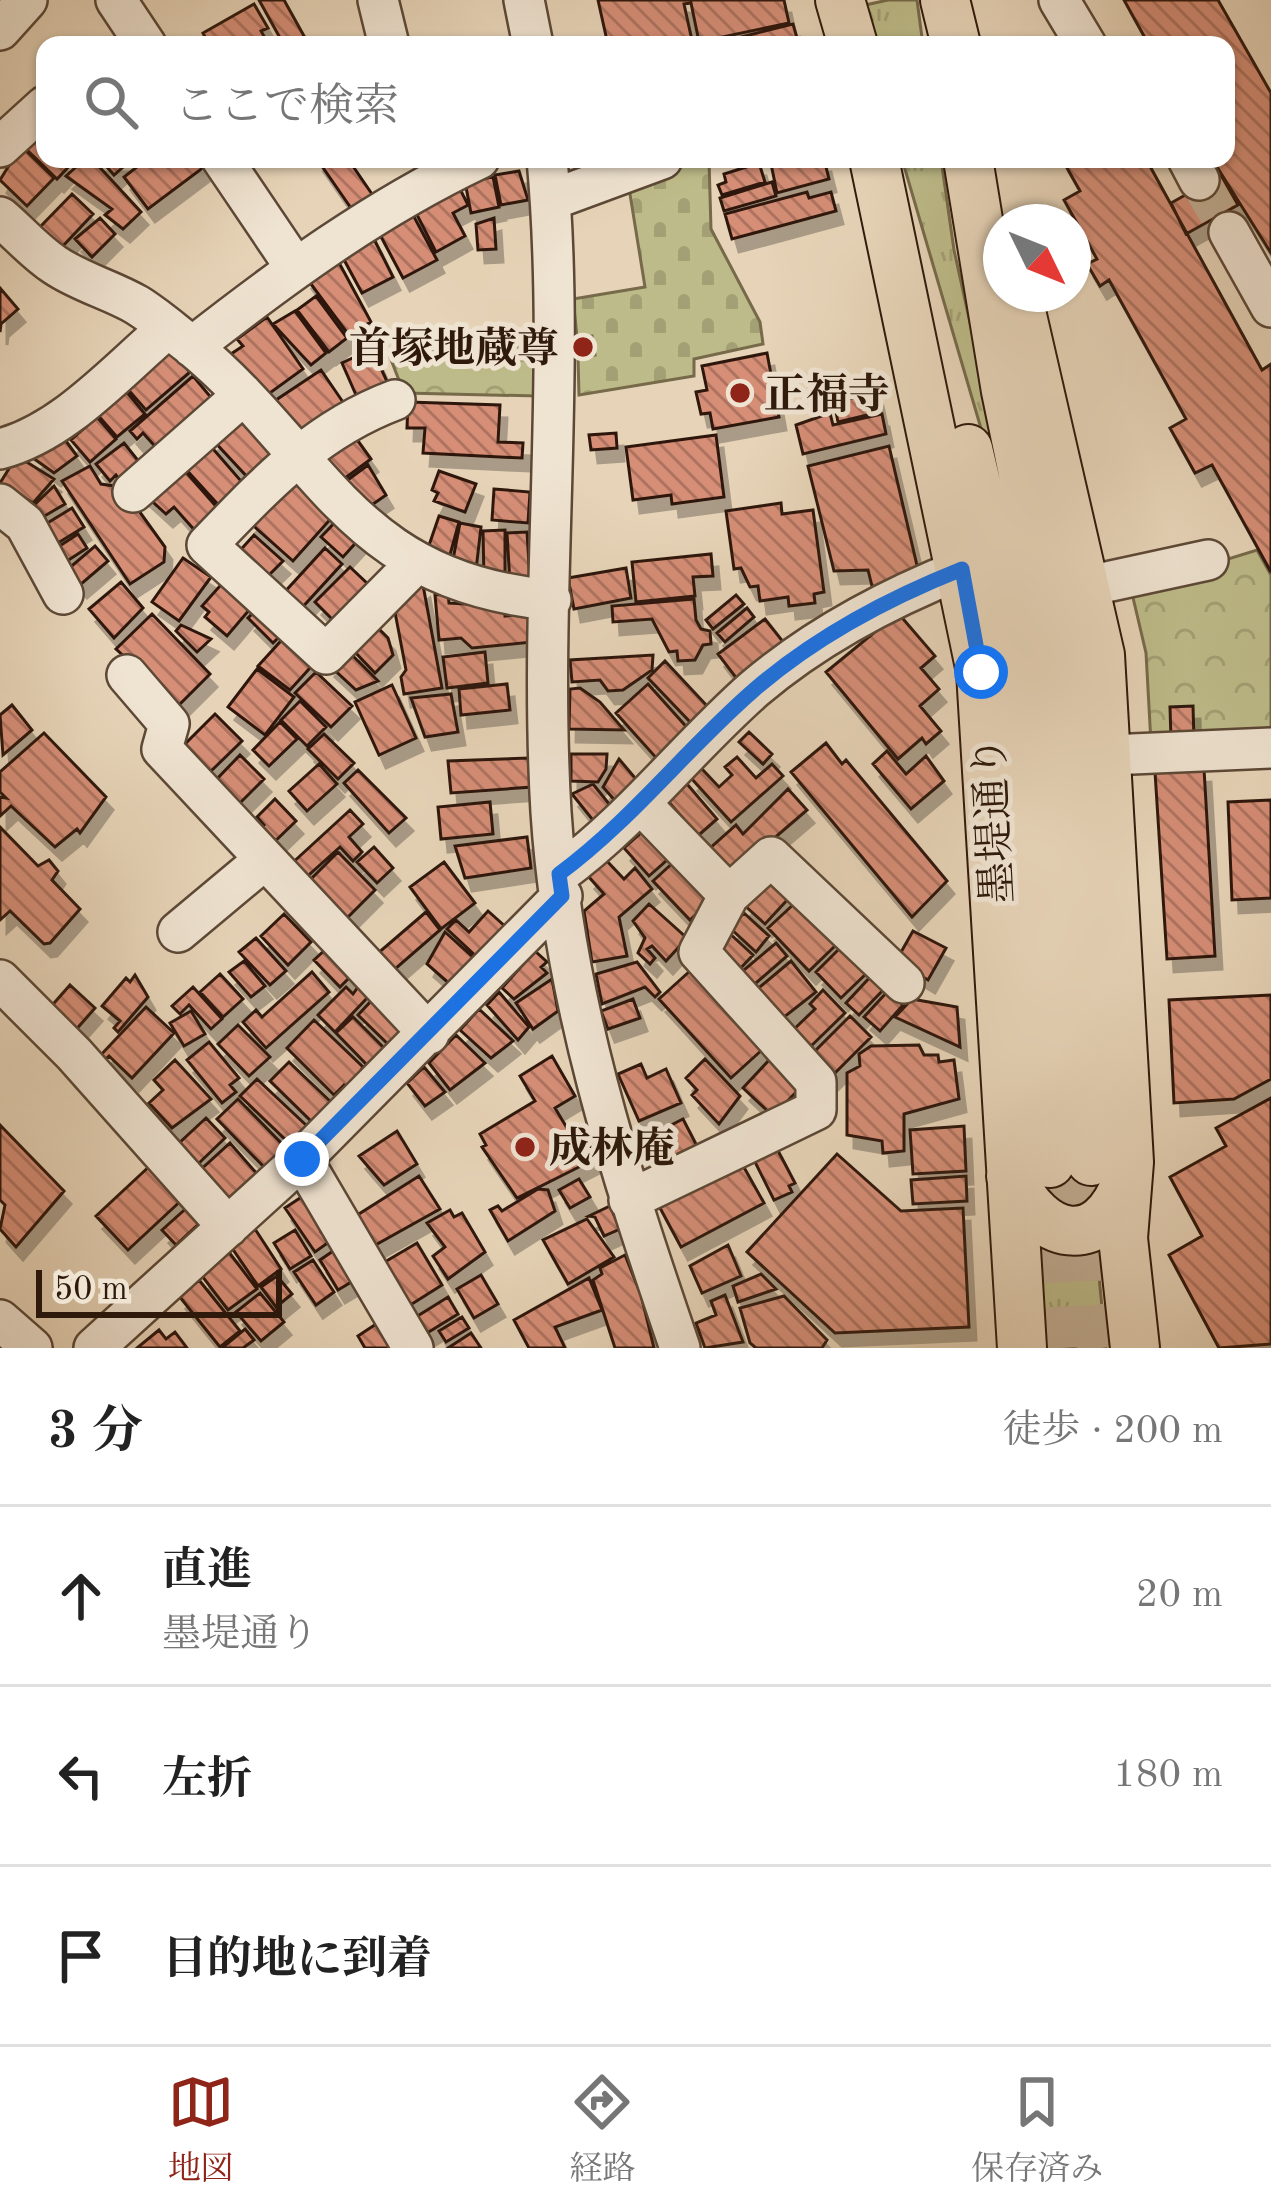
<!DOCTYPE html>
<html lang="ja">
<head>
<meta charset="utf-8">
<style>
	:root { --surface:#fff; --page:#f6f6f6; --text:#222; --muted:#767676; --line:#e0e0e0; --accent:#8f2418 }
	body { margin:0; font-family:"Old Standard TT","Noto Serif JP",serif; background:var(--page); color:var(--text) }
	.compass { position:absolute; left:983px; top:204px; width:108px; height:108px; border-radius:50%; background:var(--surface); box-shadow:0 3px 9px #0004; rotate:133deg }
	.scale { position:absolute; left:36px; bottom:30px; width:246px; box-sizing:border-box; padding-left:12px; border:6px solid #2e190b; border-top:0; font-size:33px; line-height:42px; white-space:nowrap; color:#2e190b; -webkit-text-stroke:9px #efe3d1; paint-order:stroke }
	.stop { position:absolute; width:36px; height:36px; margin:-27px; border:9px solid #1a73e8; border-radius:50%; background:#fff }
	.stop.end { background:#1a73e8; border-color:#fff; box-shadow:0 3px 12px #0008 }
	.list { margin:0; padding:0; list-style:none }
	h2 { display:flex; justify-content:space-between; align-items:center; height:156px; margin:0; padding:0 48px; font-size:51px }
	h2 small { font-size:39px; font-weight:400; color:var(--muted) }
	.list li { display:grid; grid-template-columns:78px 1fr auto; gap:36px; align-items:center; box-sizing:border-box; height:180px; padding:0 48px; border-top:3px solid var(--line) }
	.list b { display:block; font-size:45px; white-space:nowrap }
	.list p { margin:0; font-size:39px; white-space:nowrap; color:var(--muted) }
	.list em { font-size:39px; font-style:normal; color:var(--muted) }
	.icon { flex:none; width:66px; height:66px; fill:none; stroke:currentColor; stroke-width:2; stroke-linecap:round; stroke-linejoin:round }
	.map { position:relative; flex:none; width:1271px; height:1348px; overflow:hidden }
	.search { position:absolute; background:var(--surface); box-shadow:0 3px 9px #0004; left:36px; right:36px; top:36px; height:132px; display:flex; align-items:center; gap:30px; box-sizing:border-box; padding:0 42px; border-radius:24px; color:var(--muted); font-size:45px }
	.sheet { height:696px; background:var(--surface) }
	nav { display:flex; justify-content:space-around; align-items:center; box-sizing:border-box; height:168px; border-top:3px solid var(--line); background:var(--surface); font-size:33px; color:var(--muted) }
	nav a { display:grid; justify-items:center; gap:6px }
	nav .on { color:var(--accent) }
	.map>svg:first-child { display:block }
	.grass { fill:url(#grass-tufts); stroke:#766a4a; stroke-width:3 }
	.cemetery { fill:url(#cemetery-stones); stroke:#766a4a; stroke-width:3 }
	.park { fill:url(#park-crowns); stroke:#766a4a; stroke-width:3 }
	.building { fill:url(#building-back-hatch); stroke:#2e190b; stroke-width:3; filter:url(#shadow) }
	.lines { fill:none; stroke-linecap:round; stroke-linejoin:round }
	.minor-tunnel { stroke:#c2af95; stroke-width:39; stroke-dasharray:39 20; stroke-linecap:butt }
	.major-tunnel { stroke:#c2af95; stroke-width:48; stroke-dasharray:48 24; stroke-linecap:butt }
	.minor-casing { stroke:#5c4836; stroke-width:44 }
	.major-casing { stroke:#2e190b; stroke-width:52 }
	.minor { stroke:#efe3d1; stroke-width:39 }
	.major { stroke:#e7d4b8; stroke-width:48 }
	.route { stroke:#1a73e8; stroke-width:15 }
	.poi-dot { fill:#8f2418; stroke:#efe3d1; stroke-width:4.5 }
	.labels { text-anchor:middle; stroke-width:10; stroke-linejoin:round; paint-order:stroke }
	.poi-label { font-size:42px; font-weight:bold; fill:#2e190b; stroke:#efe3d1; text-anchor:start }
	.street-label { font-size:42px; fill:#2e190b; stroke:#efe3d1 }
</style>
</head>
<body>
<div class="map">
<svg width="1271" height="1348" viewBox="0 0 1271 1348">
	<defs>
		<pattern id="grass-tufts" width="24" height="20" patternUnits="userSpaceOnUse" patternTransform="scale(3)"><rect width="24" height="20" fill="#bdbb89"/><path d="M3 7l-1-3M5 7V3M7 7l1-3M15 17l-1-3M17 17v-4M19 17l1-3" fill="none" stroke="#a3a075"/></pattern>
		<pattern id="cemetery-stones" width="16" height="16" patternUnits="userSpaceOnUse" patternTransform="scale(3)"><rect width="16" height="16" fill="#bdbb89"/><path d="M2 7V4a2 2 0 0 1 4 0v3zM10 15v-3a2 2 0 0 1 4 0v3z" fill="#a3a075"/></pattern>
		<pattern id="park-crowns" width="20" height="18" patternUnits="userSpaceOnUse" patternTransform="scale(3)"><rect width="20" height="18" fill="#bdbb89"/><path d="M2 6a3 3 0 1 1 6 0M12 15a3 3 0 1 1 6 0" fill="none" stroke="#a3a075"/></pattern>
		<pattern id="building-back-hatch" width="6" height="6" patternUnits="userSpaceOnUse" patternTransform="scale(3)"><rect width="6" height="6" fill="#d68e77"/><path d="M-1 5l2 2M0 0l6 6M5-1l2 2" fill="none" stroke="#ae7360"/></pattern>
		<filter id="shadow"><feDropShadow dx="7" dy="13" stdDeviation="0" flood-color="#0004"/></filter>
	</defs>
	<rect width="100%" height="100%" fill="#e7d4b8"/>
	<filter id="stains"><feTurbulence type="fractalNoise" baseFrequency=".00167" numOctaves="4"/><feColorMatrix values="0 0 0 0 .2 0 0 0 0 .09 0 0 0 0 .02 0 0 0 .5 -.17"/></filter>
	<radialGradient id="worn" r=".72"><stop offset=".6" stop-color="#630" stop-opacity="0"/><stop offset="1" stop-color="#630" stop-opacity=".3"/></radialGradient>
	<path class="grass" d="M888,0H917L923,45H870L861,6Z
		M902,159H941L954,250L1001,464L992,466Z
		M1031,1240L1096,1246L1106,1348H1040Z"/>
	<path class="cemetery" d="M692,159H709L711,229L760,322L763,344L694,359V376L579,395L578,358L595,355L592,336L577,337L573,299L645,287L629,188Z"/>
	<path class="park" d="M540,345L537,396L404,393L388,352Z
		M1257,550L1271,575V739L1151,743L1146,653L1131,589Z"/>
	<path class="building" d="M259,0H284L309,45H284Z
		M598,0H784L789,23L699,42L691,3L684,4L693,45H608Z
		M1124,0H1218L1271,93V253L1212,159H1226V45H1149Z
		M254,4L268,28L261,31L269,45H209L203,33Z
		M793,24L799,45H743L741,37Z
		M45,128V159H76L57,179L25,148Z
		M21,146L54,178L27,206L0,180Z
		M85,159H92L141,212L123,229L105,215L112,209L66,176Z
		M100,159H132L114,175Z
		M147,159H198L204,167L148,209L124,177Z
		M317,159H348L374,197L353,211Z
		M770,159H784L786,165L824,159L829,179L777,193Z
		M1062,159H1146L1262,370L1271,364V572L1212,465L1195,473L1170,428L1186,419L1109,280L1100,286L1087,264L1097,259L1064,200L1080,191Z
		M759,163L765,182L722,195L718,185L726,182L724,174Z
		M519,171L528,200L501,205L495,175Z
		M1221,175L1238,205L1186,234L1171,203Z
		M493,177L499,207L471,213L465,182Z
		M772,182L776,196L724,211L720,198Z
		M458,185L468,205L453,213L465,236L436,252L414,209Z
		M807,192L809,198L831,192L836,211L732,239L725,214Z
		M72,194L93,214L61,248L40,227Z
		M412,213L437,260L403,278L378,231Z
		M100,218L115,234L92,257L75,239Z
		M494,218L496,249L478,250L476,224Z
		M374,239L393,277L362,293L342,256Z
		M337,259L371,322L348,334L305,276Z
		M0,288L18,309L1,324L0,332Z
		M316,296L347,338L329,352L297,310Z
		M295,311L326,353L311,365L273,324Z
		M267,317L303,369L263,398L231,354L243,346L237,339Z
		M169,348L190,372L146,410L125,386Z
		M372,349L391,390L360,404L342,363Z
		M767,353L779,417L713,429L710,413L701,414L696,392L707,390L702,366Z
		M321,370L345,405L300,436L276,400Z
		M193,376L219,407L161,453L143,433L137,439L130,431Z
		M125,390L145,414L117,437L96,413Z
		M876,393L880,412L838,422L834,402Z
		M408,402L500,405L498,442L523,443L522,458L423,453L425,428H407Z
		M830,413L833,425L882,414L886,434L803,454L796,425Z
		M97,417L116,439L90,462L71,440Z
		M245,417L277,458L252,482L211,438Z
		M60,433L77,456L54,473L33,458Z
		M616,433L617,448L591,450L589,435Z
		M353,434L371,459L337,484L321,457Z
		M716,435L724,497L672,504L671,495L633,500L626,447Z
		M207,442L248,489L224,511L182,465Z
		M124,443L148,473L127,489L116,475L110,481L96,464Z
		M889,446L919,574L873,590L868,570L834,571L808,466Z
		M17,456L54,479L33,503L0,483Z
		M178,463L221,512L198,534L174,507L166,514L144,494Z
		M368,465L386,495L366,509L345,482Z
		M90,466L101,484L114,486L129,508L134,504L165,547L164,562L130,584L62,481Z
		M439,471L476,484L465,512L434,501L438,493L432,490Z
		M287,478L335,514L293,561L248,521Z
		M54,486L65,504L36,521L30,509Z
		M494,489L530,492L528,523L492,520Z
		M781,503L782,514L813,510L824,592L814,594L815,603L789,606L788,597L760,601L758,586L750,587L741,568L734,569L726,511Z
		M72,508L84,527L53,546L41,527Z
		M439,516L459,522L448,562L426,554Z
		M340,517L361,537L343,557L321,537Z
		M460,523L481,527L476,570H451Z
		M505,530V579H484L483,531Z
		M527,532L530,581L510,583L507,533Z
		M78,534L87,548L64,563L55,549Z
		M254,535L283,561L262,582L235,556Z
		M95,546L108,561L80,585L67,570Z
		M325,548L342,564L298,612L281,596Z
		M711,554L713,576L693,577L695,596L636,602L632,562Z
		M183,558L211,577L179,621L152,602Z
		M350,567L370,586L335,622L315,602Z
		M626,568L631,598L574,609L568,578Z
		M227,578L256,602L227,636L205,617L209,612L202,606Z
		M121,582L143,608L114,638L89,609Z
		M423,585L442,688L404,694L401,677L406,670L394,607Z
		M448,594L449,603L504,606L505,616L531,613L533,642L472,648L461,638L439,640L435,595Z
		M736,595L744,604L713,629L706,620Z
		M694,599L696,620L701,629L710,631L711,644L703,645L695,660L678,661L677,651L669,652L652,619L613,622L612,606Z
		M262,604L287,629L273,643L248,618Z
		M747,608L754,617L725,642L717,633Z
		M898,613L935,656L921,668L939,689L920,706L941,731L926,744L922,738L898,759L826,672Z
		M152,614L210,674L178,706L116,649Z
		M765,619L784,643L737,679L718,654Z
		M181,625L211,639L197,652L176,631Z
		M375,625L388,638L393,655L375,673L352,649Z
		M290,631L319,658L290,690L258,666Z
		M344,647L378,681L356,690L328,664Z
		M485,652L488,683L447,688L443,657Z
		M653,655L652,670L623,690L608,691L600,680L572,682L570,660Z
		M665,661L709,708L693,725L648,678Z
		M257,669L294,697L265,735L228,707Z
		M316,672L352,706L331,727L295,693Z
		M507,684L510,710L461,715L459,689Z
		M648,684L691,732L659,761L616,713Z
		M392,685L416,738L379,755L355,702Z
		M580,688L600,702L624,730L569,729L570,689Z
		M451,694L458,732L425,737L411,698Z
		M300,701L326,727L307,746L281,720Z
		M12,705L32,730L3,755L0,715Z
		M1193,706L1194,740H1171L1170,707Z
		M215,714L242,741L208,774L181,748Z
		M280,722L297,739L269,766L253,750Z
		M749,732L772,754L763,764L739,742Z
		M44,733L106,797L80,833L77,829L55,847L11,806L0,816V797L6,798L0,792V772Z
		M324,734L354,763L338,779L308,749Z
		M826,743L842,764L846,760L947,881L912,917L791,772Z
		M887,751L906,774L926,756L944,781L911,809L873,764Z
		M571,754H607L606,769L598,782L571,781Z
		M240,755L264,779L237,806L213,783Z
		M737,757L756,778L772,764L783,776L731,822L691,778L701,768L719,787L732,775L725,767Z
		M529,758L532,787L451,793L448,761Z
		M619,759L641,785L618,804L603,787Z
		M319,764L337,784L307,811L289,791Z
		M1204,769L1215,956L1167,959L1155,772Z
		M358,770L406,818L389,833L344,783Z
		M593,784L614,810L596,824L572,794Z
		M687,784L717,819L692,841L681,828L687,823L668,801Z
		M788,789L807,810L730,876L708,850L736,825L743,834Z
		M275,799L296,821L269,847L256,833L264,825L257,817Z
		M1271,800V898L1232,900L1228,802Z
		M490,802L493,834L441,839L438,807Z
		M350,810L363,824L349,837L362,852L353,861L340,847L302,881L289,866Z
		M650,825L675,853L649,876L624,848Z
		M0,827L38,866L49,860L58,871L52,880L80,909L50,943L44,944L10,911L0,920Z
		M527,837L531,868L465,878L455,846Z
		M374,847L393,868L377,883L357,862Z
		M338,852L375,890L338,927L304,886Z
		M605,859L624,879L635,868L652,889L619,917L627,956L592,962L584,911L604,894L588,876Z
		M677,859L714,897L690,920L653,881Z
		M444,862L475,903L441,929L410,887Z
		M768,878L789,898L765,924L743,904Z
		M796,902L836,945L809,971L768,928Z
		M649,904L687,938L666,961L652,946L647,949L655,958L650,964L638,953L645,938L633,921Z
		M488,911L507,928L478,958L447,929L456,920L469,932Z
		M426,912L440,930L387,976L370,960Z
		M744,913L769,936L756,952L730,928Z
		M284,914L311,942L288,965L261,936Z
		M727,931L753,955L737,972L717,945Z
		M913,931L946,948L928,980L896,961Z
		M445,932L475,959L452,986L427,964Z
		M256,938L286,971L270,985L239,952Z
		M776,943L787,956L749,989L738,975Z
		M843,945L869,971L841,998L816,972Z
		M327,948L353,974L340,987L314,960Z
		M535,951L547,962L541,967L547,973L514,999L502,988Z
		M244,961L265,986L251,997L229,972Z
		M791,961L816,992L779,1021L755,991Z
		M637,962L660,992L655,997L645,987L602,1004L596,974Z
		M691,970L763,1049L731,1078L659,999Z
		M312,972L329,992L266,1048L243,1022L256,1010L262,1017Z
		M220,974L243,999L223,1017L200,992Z
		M873,974L886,987L859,1015L846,1003Z
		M135,975L148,997L118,1032L114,1028L120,1021L102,1006L126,978L130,982Z
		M552,979L558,1011L533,1029L516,1003Z
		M70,985L95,1008L73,1033L48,1010Z
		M193,987L222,1019L211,1029L189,1005L180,1014L172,1006Z
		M346,987L353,994L358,987L368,997L335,1032L318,1015Z
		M823,990L845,1013L806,1051L789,1034L815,1009L810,1004Z
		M499,992L529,1027L518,1040L487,1005Z
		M887,992L903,1005L880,1031L864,1017Z
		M1271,995V1079L1234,1099L1174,1103L1169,1000Z
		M374,998L407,1030L391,1047L358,1015Z
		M633,999L640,1018L608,1029L601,1011Z
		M912,999L957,1007L960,1047L895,1017Z
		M146,1007L174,1033L132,1078L109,1056L101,1064L97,1059Z
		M479,1009L513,1041L491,1058L460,1030Z
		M191,1011L205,1034L184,1046L170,1023Z
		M850,1016L871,1037L831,1077L810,1056Z
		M353,1017L387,1051L370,1068L336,1033Z
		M314,1020L363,1067L349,1090L344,1085L334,1095L287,1048Z
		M238,1025L270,1057L249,1076L218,1044Z
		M456,1035L485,1063L450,1090L429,1063Z
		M209,1042L239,1078L230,1085L236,1092L222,1103L187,1060Z
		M919,1045L924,1055H938L939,1062L954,1060L959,1099L904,1114V1151L883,1153L882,1141L847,1135V1073L860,1066L859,1054L871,1046Z
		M552,1056L575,1096L555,1108L570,1133L559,1139L561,1144L582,1133L597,1158L517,1198L482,1147L486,1145L480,1134L535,1101L520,1076Z
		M771,1058L801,1087L773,1116L743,1088Z
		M705,1059L740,1096L719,1124L692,1095L697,1090L686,1078Z
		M175,1060L211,1099L172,1128L149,1103L163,1090L154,1080Z
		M289,1062L331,1102L312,1122L270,1081Z
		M641,1064L647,1078L666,1069L681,1103L639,1121L618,1074Z
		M424,1067L445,1092L425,1106L407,1083Z
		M257,1079L307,1126L290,1144L240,1096Z
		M1271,1098V1344L1219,1348L1169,1255L1202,1236L1170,1177L1226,1146L1216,1128Z
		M238,1099L286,1148L265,1168L217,1119Z
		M206,1118L225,1138L197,1165L177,1145Z
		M683,1119L699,1150L657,1172L636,1143Z
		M0,1125L64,1191L16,1247L0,1229L5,1205L0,1200Z
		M964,1126L966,1171L913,1174L910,1130Z
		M397,1131L417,1164L384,1185L359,1156Z
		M230,1143L258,1175L226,1204L197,1173Z
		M775,1145L795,1183L789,1186L792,1192L774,1200L752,1156Z
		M837,1154L901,1211L963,1208L969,1327L835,1333L747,1252Z
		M154,1162L186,1196L128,1250L96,1216Z
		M741,1162L764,1203L681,1247L659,1206Z
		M419,1176L440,1209L370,1248L351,1219Z
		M966,1176L967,1201L913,1204L911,1180Z
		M579,1179L590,1197L570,1208L559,1190Z
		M538,1189L548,1190L555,1211L508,1241L490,1210L498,1206L502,1211Z
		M306,1194L329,1227L321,1232L329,1242L315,1252L285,1208Z
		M191,1204L205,1218L176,1245L162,1230Z
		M610,1206L620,1229L604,1236L595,1217L589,1216Z
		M450,1210L454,1217L462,1213L485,1252L448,1279L433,1256L445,1247L427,1223Z
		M587,1219L614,1257L568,1284L543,1240Z
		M255,1229L281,1269L258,1286L232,1248Z
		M295,1230L311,1256L290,1269L274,1243Z
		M417,1243L442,1285L404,1309L378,1266Z
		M728,1245L741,1276L702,1293L690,1266Z
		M339,1247L358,1278L338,1290L320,1260Z
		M228,1251L257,1289L228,1310L202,1276Z
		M625,1255L641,1295L654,1348H615L593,1280L602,1274L600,1268Z
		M313,1260L334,1292L316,1305L294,1272Z
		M761,1274L776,1289L738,1302L733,1286Z
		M481,1275L498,1304L474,1318L457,1289Z
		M277,1276L292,1294L276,1307L261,1287Z
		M589,1278L602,1310L555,1327L565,1348H529L514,1320Z
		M199,1280L240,1331L220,1347L179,1296Z
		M260,1293L284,1322L261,1341L236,1312Z
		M725,1295L743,1342L705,1348L696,1323L716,1315L711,1301Z
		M784,1296L827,1340L822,1348H756L750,1343L740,1308Z
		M448,1297L458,1314L419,1338L408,1322Z
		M462,1317L469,1328L446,1342L439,1331Z
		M376,1324L391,1348H365L358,1336Z
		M245,1329L254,1340L243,1348H222Z
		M159,1330L166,1339L175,1332L187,1348H137Z
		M471,1333L481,1348H448Z"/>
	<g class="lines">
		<path class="minor-tunnel" d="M1199,180L1229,232"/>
		<path class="major-tunnel" d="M1091,1161L1093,1286L1101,1348
			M1050,1163L1061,1348"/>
		<defs>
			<path id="minor" d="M116,0L146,45
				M378,0L389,45
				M524,0L533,45
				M1059,0L1086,45
				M0,30L27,0
				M0,147L45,106
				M222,159L295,267
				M547,159C567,376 538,594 551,812C563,998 620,1173 680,1348
				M1188,159L1199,180
				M551,200L662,159
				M0,217C18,232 35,252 55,265C80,282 111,290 137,305C155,316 172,331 189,344C323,454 349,581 551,600
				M1229,232L1271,307
				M192,347C284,275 374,209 479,159
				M395,400C315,430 265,485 207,545L326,654L416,563
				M0,449C65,432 118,370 168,328
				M133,492L241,397
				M0,504L25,524L63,594
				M1088,586L1208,560
				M127,675L169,724L162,749L429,1034
				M1109,755L1271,748
				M559,874C633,820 686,749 754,689C814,638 889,598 962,569
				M729,895L771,857L904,983
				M178,932L263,861
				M0,980L74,1054L228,1227
				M302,1159L413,1348
				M629,1200L816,1110V1082L699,952L729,895L642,805
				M0,1320L32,1348
				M94,1348L302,1159L562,896"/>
			<path id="major" d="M840,0L853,45
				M945,0L956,45
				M874,159L981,672L1022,1348
				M968,159L1006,391L1062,661L1091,1161
				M1017,294L1100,655L1129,1162L1123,1238L1135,1348
				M968,449L1021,674L1050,1163
				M1011,1176C1039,1240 1100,1256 1127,1180"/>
		</defs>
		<use href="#minor" class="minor-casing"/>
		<use href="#major" class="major-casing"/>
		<use href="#minor" class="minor"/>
		<use href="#major" class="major"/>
	</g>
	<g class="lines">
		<path class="route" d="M302,1159L562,896L559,874C632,820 686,749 754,690C814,638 889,598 962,569L981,672"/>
	</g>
	<g class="poi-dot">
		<circle cx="583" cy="347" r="12"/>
		<circle cx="740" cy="393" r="12"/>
		<circle cx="525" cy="1147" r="12"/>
	</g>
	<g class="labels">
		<g class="poi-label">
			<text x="559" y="362" text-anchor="end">首塚地蔵尊</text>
			<text x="764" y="408">正福寺</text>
			<text x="549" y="1162">成林庵</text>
		</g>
		<g class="street-label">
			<text transform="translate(992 820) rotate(-93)" y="15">墨堤通り</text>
		</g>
	</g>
	<rect width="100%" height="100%" filter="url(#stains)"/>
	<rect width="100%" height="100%" fill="url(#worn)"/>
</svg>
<svg class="compass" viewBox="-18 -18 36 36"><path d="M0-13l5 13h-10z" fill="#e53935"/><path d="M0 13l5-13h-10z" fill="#767676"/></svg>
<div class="scale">50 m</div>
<div class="stop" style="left:981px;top:672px"></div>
<div class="stop end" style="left:302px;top:1159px"></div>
<div class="search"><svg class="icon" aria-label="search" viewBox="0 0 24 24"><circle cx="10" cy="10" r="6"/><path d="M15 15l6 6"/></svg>ここで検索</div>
</div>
<section class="sheet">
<h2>3 分<small>徒歩 · 200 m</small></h2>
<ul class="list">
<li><svg class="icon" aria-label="ahead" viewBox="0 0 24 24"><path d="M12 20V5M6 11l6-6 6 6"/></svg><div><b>直進</b><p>墨堤通り</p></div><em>20 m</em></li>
<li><svg class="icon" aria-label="left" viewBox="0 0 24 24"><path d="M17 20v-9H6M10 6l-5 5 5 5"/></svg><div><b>左折</b></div><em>180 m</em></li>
<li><svg class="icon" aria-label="arrive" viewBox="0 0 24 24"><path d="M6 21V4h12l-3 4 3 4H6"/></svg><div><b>目的地に到着</b></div></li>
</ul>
</section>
<nav>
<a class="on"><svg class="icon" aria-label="map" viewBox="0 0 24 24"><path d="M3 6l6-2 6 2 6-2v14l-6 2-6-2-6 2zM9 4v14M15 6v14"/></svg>地図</a>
<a><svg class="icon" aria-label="directions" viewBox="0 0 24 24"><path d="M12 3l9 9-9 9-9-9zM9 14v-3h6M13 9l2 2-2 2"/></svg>経路</a>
<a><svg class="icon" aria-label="saved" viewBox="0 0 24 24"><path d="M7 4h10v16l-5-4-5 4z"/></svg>保存済み</a>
</nav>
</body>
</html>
